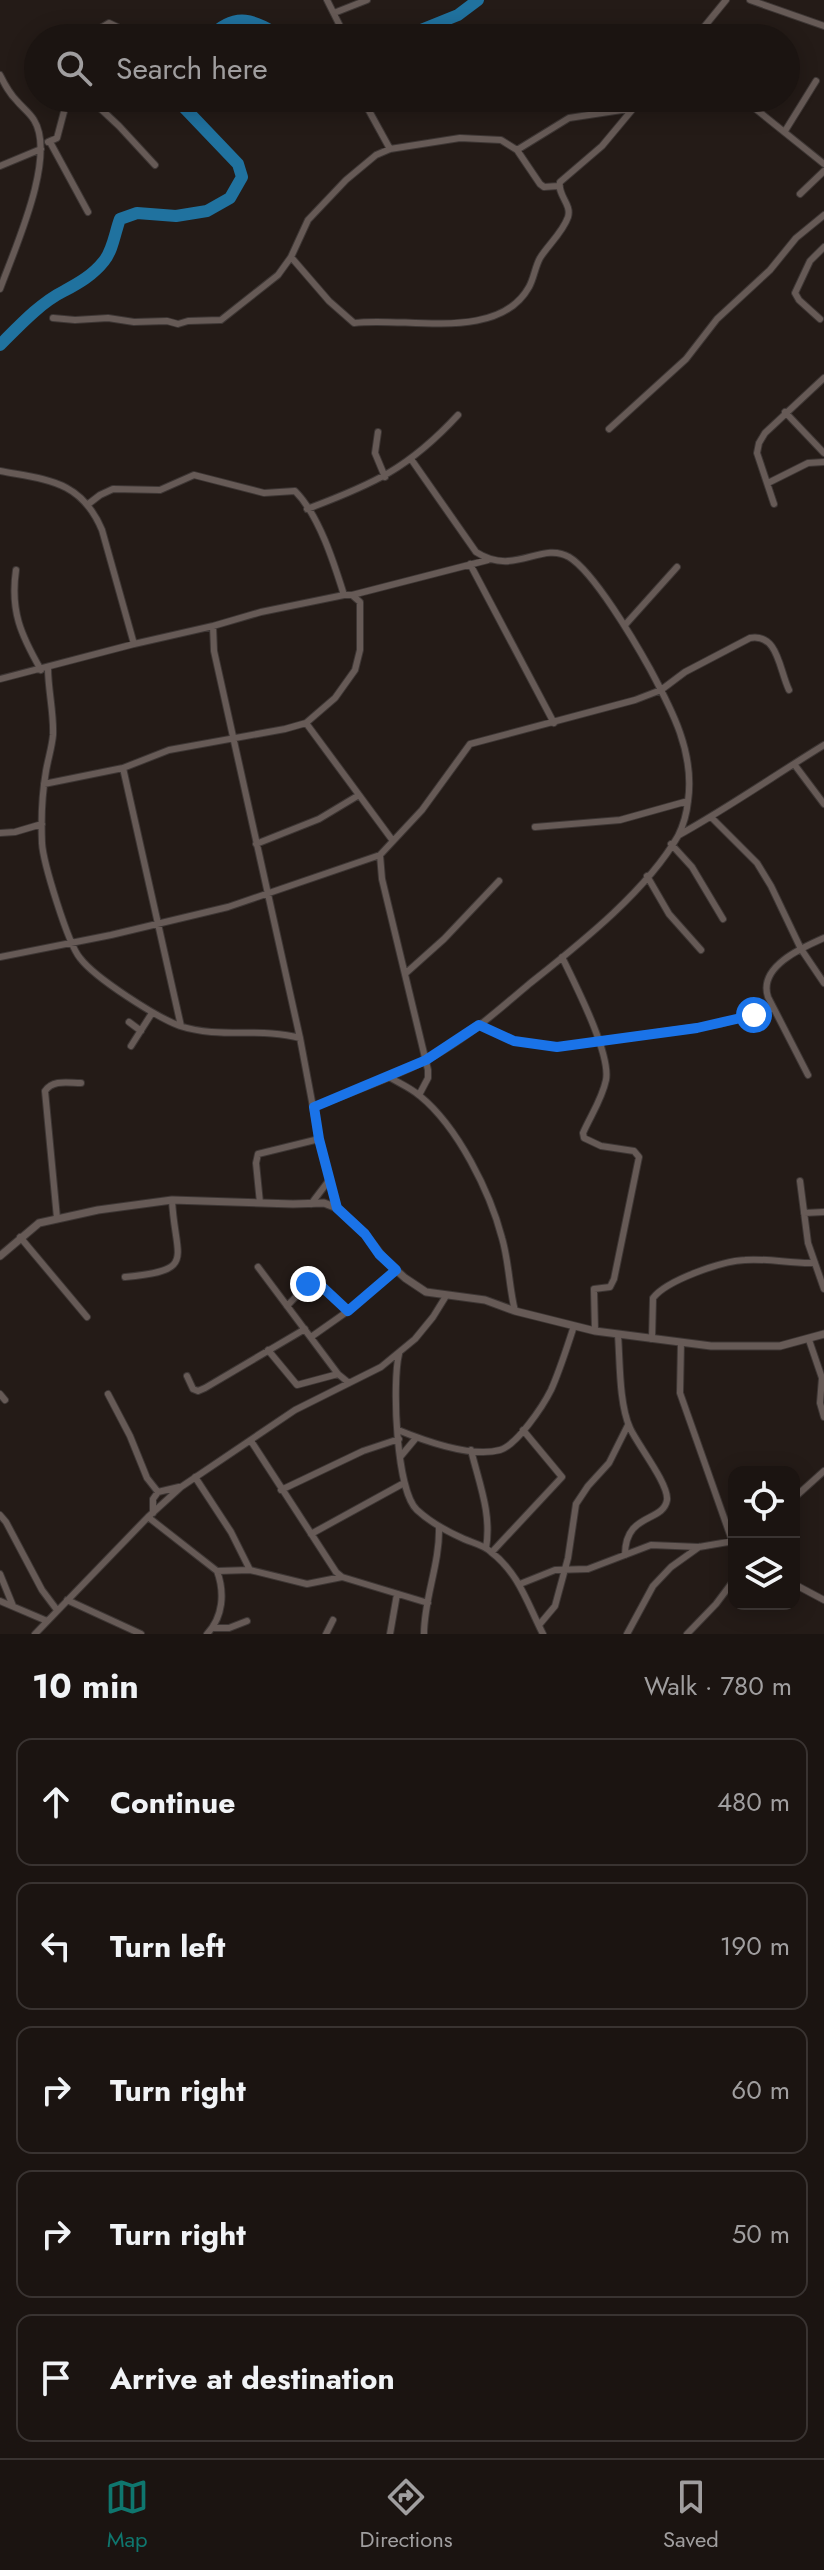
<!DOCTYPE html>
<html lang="en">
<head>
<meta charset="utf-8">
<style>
	:root { --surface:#1b1411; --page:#28211f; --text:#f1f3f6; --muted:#a09e9f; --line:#393331; --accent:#0f766e }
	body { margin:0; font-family:Jost,sans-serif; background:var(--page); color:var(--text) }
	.controls { position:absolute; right:24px; bottom:24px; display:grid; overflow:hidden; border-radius:16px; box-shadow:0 4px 20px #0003 }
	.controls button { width:72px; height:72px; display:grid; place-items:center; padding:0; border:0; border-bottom:2px solid var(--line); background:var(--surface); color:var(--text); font:40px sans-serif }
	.stop { position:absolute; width:24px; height:24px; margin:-18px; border:6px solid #1a73e8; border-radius:50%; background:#fff }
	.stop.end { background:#1a73e8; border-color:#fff; box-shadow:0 2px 8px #0008 }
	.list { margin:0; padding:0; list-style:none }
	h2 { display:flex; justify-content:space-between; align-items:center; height:104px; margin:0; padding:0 32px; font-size:34px }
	h2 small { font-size:26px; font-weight:400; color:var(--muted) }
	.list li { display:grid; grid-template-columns:52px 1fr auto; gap:24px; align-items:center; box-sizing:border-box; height:128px; margin:0 16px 16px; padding:0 16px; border:2px solid var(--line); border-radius:16px }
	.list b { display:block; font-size:30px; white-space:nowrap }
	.list em { font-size:26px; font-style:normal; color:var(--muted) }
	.icon { flex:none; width:44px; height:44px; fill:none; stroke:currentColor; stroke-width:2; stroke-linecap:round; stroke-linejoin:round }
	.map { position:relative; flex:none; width:824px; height:1634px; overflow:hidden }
	.search { position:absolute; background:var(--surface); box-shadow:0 4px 20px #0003; left:24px; right:24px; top:24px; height:88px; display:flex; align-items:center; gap:20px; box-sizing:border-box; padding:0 28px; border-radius:44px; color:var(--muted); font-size:30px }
	.sheet { height:824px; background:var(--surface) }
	nav { display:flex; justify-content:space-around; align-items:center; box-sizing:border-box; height:112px; border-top:2px solid var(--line); background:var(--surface); font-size:22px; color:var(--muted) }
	nav a { display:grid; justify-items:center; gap:4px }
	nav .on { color:var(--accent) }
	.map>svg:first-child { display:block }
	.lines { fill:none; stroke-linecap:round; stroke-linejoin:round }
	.river { stroke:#20729f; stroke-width:12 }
	.minor-casing { stroke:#3d3634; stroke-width:8 }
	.tertiary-casing { stroke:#3d3634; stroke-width:9 }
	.minor { stroke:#665a56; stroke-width:6 }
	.tertiary { stroke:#665a56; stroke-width:7 }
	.route { stroke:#1a73e8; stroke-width:10 }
</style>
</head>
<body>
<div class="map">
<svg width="824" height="1634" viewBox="0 0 824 1634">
	<rect width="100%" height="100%" fill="#241b17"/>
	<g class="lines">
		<path class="river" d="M209,38C236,10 254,20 283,38
			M401,38L458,15L478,0
			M0,345C19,326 40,303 64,291C79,283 93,275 104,261C113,250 115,232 120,219L137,213L176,216L207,211L230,198L242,177L238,164L175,98"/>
		<defs>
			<path id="minor" d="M327,0L343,32
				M750,0L824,26
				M334,13L367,0
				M97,38L99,29L109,23L126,31L143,30
				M695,38L726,0
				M0,75C5,85 9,93 17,101C22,107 30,113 34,120C57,157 14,250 0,289
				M89,98L119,126L155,165
				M362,98L390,149
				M742,98L824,164
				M785,131L816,81
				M48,142L57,138L66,104L78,98
				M50,142L88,212
				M517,150L569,118L635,108
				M0,166L41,149
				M800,194L824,171
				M291,257L329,301L354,323C404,316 498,343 529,287C534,278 535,267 540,258C548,245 563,232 568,217C572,204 557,195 560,182L602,146L642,98
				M53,318L75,320L108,318L134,322L167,321L178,324L188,321L221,320L278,275L291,257L308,220L346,180L376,155L390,149L460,138L501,140L517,150L540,184L544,187L558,186
				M820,319L799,300L795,293L810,261L824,247
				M785,412L824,453
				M609,429L686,359L717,319L770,270L796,238L824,215
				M378,432L375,453L385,477
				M0,471C47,480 81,480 102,530L134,644
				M768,483L808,463L824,462
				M774,504L757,453L759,443L765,433L824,378
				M87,505L100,495L113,489L160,490L194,475L264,493L295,491C319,515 334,563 344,595
				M307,509C374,484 409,468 458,415
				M470,564L554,723
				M16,570C10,611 21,635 41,670
				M352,595L488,560
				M625,625L677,567
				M213,626L214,651L300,1038L319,1139L337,1208
				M48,668C48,690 54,713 53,735C52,747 48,759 46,771C42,794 41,820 42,843C43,862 68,944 80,958C95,978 156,1017 180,1026C220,1039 261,1027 300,1038
				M0,679L134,644L213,626L261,612L344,595H352L360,602V650L355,670L335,698L306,723L285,729L169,750L123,768L44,784
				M306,723L393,841
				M794,764L824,804
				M123,768L181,1026
				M711,817L757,863L771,886L801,949L824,983
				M535,827L620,820L688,801
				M0,833L15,832L42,824
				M679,835C728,808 775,775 824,745
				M256,844L319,819L359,795
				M671,844L692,867L723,919
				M647,876L669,914L701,950
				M0,957L111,935L228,907L380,855
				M562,957C575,984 611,1054 606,1080C602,1099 591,1115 583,1133L584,1138L601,1146L634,1151L639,1157L614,1279L610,1287L594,1289L595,1331
				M406,973L444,939L499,881
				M129,1022L141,1031
				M479,1025L514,1041L557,1047L720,1024L773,1008
				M131,1046L152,1013
				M808,1075L768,997C758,967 801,948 824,938
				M389,1077C399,1083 411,1088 420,1096C458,1127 490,1192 502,1238C509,1262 509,1287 515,1311
				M419,1095L428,1078V1070L382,879L380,855L422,810L470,744L635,700L661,690L685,672L750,638C778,633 779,669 789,690
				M314,1107C358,1089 406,1074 447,1048C476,1030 502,1007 528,985C578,945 646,892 678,836C683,826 687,811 688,801C695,753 672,710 650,669C635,642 594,572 569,557C541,541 514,577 476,552L411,459
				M800,1181L808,1243L824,1289
				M260,1203L256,1163L258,1154L319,1139
				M311,1204L330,1179
				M804,1213L824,1212
				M57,1218L45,1091C53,1079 69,1083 81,1083
				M20,1237L87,1317
				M258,1267L338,1374L349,1383
				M125,1277C198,1270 175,1260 172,1200
				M287,1306L308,1284L316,1282L348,1311
				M618,1335C620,1361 619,1404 630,1428C637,1444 669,1484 667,1500C663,1523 625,1512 625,1555
				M311,1337L348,1311L396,1270
				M652,1339L653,1298C667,1280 722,1261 745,1260C768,1258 791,1264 815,1263
				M809,1340L822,1378L820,1403L824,1417
				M681,1342L680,1393L734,1546
				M268,1350L297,1385L338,1374
				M399,1354C392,1382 396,1491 417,1510C431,1523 446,1531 464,1539C473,1543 484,1545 491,1552C519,1573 528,1605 543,1634
				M187,1376L193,1389L198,1391L205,1388L305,1329
				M0,1394L5,1400
				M108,1394L130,1436L147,1478L158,1492
				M398,1430C425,1441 471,1458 500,1450C517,1445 543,1406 551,1390C560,1370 567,1347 574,1326
				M251,1441L336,1572L342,1577L428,1603
				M471,1450C479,1483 492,1514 486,1548
				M401,1456L416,1438
				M195,1477L231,1532L250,1570
				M281,1490L363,1451L399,1439
				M794,1498L824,1471
				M153,1513V1499L158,1492L179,1487
				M0,1515L6,1522L42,1590L57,1610
				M148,1517L217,1571C225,1593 223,1617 207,1634
				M311,1534L404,1483
				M492,1552L562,1477L523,1430
				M217,1571L250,1570L307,1584L342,1577
				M0,1574L13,1606
				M520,1584L555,1570L588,1569L651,1545L699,1547L734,1541
				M794,1584L824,1600
				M67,1600L141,1634
				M0,1601L47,1621
				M539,1625L555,1606L568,1558L576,1504L588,1486L609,1463L628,1425
				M212,1628H229L247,1621
				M35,1634L148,1517L181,1487L295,1410L381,1367L415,1339L433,1317L446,1296
				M326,1634L333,1620
				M390,1634L397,1594
				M424,1634C424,1598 440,1564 439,1527
				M627,1634L653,1586L671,1567L699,1547
				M687,1634L716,1604L734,1580"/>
			<path id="tertiary" d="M0,1256L39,1223L98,1210L172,1200L293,1204L324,1203L337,1208L365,1234L386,1261L405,1278L426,1292L485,1300L515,1311L595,1331L711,1346H780L824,1334"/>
		</defs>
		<use href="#minor" class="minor-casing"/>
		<use href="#tertiary" class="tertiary-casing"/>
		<use href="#minor" class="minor"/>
		<use href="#tertiary" class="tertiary"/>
	</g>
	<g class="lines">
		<path class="route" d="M308,1284L318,1283L348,1311L396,1270L379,1254L365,1234L337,1208L319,1139L314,1107L426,1060L479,1025L514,1041L557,1047L697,1028L754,1015"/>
	</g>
</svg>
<div class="controls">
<button><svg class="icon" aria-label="locate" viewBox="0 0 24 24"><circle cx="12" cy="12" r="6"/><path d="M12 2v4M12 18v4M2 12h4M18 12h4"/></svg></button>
<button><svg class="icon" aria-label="layers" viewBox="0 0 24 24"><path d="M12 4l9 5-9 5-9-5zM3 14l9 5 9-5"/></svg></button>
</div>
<div class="stop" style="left:754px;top:1015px"></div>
<div class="stop end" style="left:308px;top:1284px"></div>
<div class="search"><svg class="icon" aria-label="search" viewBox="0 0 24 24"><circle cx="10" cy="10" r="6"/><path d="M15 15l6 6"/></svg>Search here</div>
</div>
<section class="sheet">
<h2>10 min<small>Walk · 780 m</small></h2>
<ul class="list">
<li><svg class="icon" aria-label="ahead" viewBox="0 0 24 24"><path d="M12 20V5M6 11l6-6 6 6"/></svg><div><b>Continue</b></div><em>480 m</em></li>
<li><svg class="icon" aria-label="left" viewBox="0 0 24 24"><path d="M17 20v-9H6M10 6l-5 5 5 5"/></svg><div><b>Turn left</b></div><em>190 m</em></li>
<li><svg class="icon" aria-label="right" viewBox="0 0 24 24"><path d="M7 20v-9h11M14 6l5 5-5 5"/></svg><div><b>Turn right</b></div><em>60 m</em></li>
<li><svg class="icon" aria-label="right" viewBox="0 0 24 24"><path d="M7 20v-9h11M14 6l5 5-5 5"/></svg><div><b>Turn right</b></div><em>50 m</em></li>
<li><svg class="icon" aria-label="arrive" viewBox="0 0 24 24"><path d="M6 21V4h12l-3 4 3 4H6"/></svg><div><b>Arrive at destination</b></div></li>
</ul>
</section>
<nav>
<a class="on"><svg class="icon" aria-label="map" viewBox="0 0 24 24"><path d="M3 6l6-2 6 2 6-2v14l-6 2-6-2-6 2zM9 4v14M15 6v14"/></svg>Map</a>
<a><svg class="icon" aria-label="directions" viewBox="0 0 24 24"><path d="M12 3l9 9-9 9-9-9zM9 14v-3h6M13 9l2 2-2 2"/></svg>Directions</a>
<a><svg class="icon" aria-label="saved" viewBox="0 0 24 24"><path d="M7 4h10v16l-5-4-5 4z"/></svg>Saved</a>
</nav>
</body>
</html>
